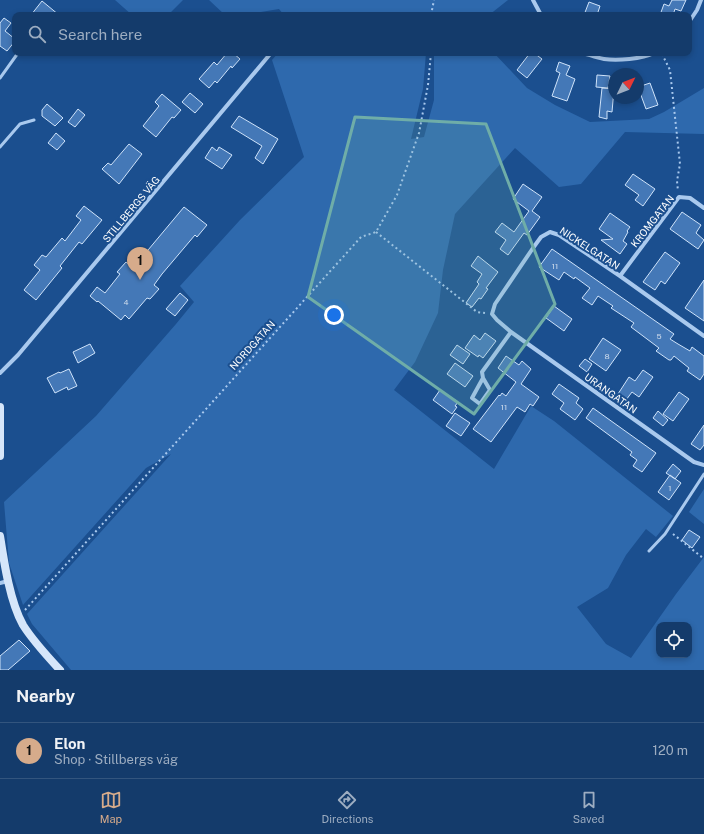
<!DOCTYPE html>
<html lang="en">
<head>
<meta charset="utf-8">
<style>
	:root { --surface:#143b6b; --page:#214673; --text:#f1f3f6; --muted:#9dadc1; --line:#33557e; --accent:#d6ab8b }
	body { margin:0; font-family:"Public Sans",sans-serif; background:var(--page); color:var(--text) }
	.controls { position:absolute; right:12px; bottom:12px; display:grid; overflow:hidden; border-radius:8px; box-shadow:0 2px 6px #0003 }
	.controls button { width:36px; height:36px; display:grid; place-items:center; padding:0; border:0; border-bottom:1px solid var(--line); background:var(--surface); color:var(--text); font:20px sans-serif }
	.compass { position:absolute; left:608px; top:68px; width:36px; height:36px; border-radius:50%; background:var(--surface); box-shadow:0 2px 6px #0003; rotate:47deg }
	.you { position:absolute; left:334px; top:315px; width:14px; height:14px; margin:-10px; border:3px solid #fff; border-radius:50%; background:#1a73e8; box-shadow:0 0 0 6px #1a73e833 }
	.badge { display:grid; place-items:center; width:26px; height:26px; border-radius:50%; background:var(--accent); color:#111; font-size:13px; font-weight:700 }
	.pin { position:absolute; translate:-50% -33px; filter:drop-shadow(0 1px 2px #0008) }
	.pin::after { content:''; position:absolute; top:21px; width:14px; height:12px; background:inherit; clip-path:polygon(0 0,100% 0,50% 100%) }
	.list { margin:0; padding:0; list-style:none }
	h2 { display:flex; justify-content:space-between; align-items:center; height:52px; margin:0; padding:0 16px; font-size:17px }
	h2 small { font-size:13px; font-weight:400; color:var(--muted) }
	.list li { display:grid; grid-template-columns:26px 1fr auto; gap:12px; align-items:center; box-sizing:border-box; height:56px; padding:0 16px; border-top:1px solid var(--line) }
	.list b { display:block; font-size:15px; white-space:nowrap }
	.list p { margin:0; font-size:13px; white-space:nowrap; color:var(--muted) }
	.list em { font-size:13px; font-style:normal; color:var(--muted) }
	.icon { flex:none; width:22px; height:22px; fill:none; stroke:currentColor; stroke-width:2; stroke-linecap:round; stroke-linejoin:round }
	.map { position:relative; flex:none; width:704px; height:670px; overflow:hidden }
	.search { position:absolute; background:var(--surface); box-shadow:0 2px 6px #0003; left:12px; right:12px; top:12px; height:44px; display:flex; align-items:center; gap:10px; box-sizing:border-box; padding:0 14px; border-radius:8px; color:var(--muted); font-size:15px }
	.sheet { height:108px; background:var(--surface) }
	nav { display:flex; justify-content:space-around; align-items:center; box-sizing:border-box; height:56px; border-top:1px solid var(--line); background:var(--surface); font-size:11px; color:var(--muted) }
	nav a { display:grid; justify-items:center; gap:2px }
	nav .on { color:var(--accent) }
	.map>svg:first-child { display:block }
	.green { fill:#2e69ad; fill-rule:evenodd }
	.building { fill:#4478b7; stroke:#cfe3fa }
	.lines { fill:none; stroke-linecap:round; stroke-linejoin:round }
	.path { stroke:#a9c9ee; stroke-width:2; stroke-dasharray:2 3; stroke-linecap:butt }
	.lane { stroke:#a9c9ee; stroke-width:3 }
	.street { stroke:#a9c9ee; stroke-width:4 }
	.secondary { stroke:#d6e6fa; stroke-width:8 }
	.marked { fill:#6fada8; fill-opacity:0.2; stroke:#6fada8; stroke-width:3; stroke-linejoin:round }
	.labels { text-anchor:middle; stroke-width:4; stroke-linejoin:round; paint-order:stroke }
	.number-label { font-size:8px; fill:#d0dded }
	.street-label { font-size:10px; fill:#fff; stroke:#1b4f8f }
</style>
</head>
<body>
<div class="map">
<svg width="704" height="670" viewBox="0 0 704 670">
	<rect width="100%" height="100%" fill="#1b4f8f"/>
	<path class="green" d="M115,0H183L168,15H132Z
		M209,0H508L489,15H284L279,9L261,12L257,15H225Z
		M278,53H426L423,89L411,139L424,137L434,100V53H494L527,88L555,105L590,122L649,119L664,112L704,88V134L625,132L581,184L559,187L515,148L455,214L443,270L438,313L415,362L394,390L494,469L531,406L554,421L673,516L656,537L646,529L626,555L608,588L577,607L606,644L631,658L676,594L704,557V670H71L32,624L27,614L171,454L146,468L23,605L9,563L4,502L96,416L176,324L194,302L180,286L240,220L304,157L272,60ZM659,625H689V655H659Z
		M704,489V524L689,512Z"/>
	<path class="building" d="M672,0H686L681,11L675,9L673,15H660L664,4L669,6Z
		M42,1L59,15H31Z
		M589,2L600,6L597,15H584Z
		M4,18L11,23L5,31L15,39V41L7,51L0,46V23Z
		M227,53H233L240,59L232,68L231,66L217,83L215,81L209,88L199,79L214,62L217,65Z
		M530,53H534L542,59L527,78L517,70Z
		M559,62L570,66L566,75L575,79L567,101L552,96L560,73L556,71Z
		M597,75L610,76L608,88L596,87Z
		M650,83L658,105L646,109L638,87Z
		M602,88L614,89L612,112L607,111V119L599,117Z
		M190,93L203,104L195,113L182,102Z
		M162,94L181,110L174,118L172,117L156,137L143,126L159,106L155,102Z
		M47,104L63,118L55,126L42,116V110Z
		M78,109L85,115L75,127L68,122Z
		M239,116L278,139L263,164L255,158L262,146L231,127Z
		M56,133L65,141L57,150L48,143Z
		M129,144L142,154L119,184L102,169L108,163L111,165Z
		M212,147L217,151L219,147L232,155L222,169L205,158Z
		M633,174L655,189L643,206L635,200L639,195L625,185Z
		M523,184L542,197L532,211L540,217L527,235L524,233L508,255L500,249L506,240L495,232L502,223L514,232L529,211L513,199Z
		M84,206L102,220L82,244L79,242L60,266L62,268L36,300L24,290L40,270L34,265L42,255L46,257L62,238L65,241L81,220L76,216Z
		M184,207L207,225L197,237L195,235L162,274L154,285L159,289L150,299L147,298L129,319L125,315L121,320L98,301L97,302L90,296L97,287L105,293L120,274L117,272L126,262L133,268Z
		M682,212L701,225L696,233L704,240L698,249L670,229Z
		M610,213L630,227L627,231L628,232L623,241L627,244L620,254L601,240L613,239L599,229Z
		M552,249L674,334L670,339L678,344L690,351L692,347L704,356V374L700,380L687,371L689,368L674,356L671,360H669L656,351L659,348L631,327L634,323L611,308L613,306L598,296L592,305L582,298L590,288L575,277L574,279L564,272L559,280L539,267Z
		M665,252L680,263L665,284L661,281L655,290L643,282Z
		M478,256L498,272L486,288L488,289L481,299L479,298L472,307L466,303L479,284L477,282L482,274L471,266Z
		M704,280V321L685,308Z
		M180,293L188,300L175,316L166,309Z
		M554,306L572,319L564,331L546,318Z
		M485,333L496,341L483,358L479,355L478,357L465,348L474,335L480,340Z
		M603,338L621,350L606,371L589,359Z
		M90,344L95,353L78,363L73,352Z
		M457,345L470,354L463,364L450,355Z
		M506,356L519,365L522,361L531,369L521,384L539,397L533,406L530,404L525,412L517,407L491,442L473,429L499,395L500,396L502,393L506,396L516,382L498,368Z
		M585,359L592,364L587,372L579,366Z
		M455,363L473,376L465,387L447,374Z
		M69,369L77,386L68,390L67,387L55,393L47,378L59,372L60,373Z
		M643,370L653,377L639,397L632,392L626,400L618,394L629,377L635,381Z
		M559,384L579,398L576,403L583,409L575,420L560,409L564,403L552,394Z
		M440,390L458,402L455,406L457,407L452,414L433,400Z
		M679,392L689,399L673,421L663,414Z
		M593,408L656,453L642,472L633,466L637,460L630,455L632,452L586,418Z
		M658,411L668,420L663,426L653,418Z
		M455,413L470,423L461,436L446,426Z
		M704,425V445L700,450L691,444Z
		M673,464L681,471L675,479L666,473Z
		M670,475L681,483L669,500L658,492Z
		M689,530L700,537L692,548L682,540Z
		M19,640L30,651L8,670H0V656Z"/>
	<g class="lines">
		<path class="path" d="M431,15L434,0
			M662,54L670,70L680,164L677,181L678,191
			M376,232L477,312L485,313
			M673,534L703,558
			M25,610L361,237L376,232L397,195L419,133L428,85L431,53"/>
		<path class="lane" d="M0,78L18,53
			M0,147L20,124L34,120
			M649,551L665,534L704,474"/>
		<path class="street" d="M533,0L541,15
			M689,22L697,10L701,0
			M583,53C590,55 597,58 604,59C617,61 642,59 654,53
			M620,276L679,197L690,198L704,208
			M704,336L620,276L559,235L550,232L541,237L533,248L495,304L492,314L497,320L511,332L694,462L704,465
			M0,373L18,355L271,53
			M483,378L490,390L480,404L472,398L483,378L482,372L511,332
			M0,583L8,581"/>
		<path class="secondary" d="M0,407V456
			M0,536C4,562 10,602 23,625C33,641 47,656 60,670"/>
	</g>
	<path class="marked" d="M355,117L486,124L555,304L474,414L308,297Z"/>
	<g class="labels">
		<g class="number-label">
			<text x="555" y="269">11</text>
			<text x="126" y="305">4</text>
			<text x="659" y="339">5</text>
			<text x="607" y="359">8</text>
			<text x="504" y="410">11</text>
			<text x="670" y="491">1</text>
		</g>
		<g class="street-label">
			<text transform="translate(131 209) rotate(-50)" y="4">STILLBERGS VÄG</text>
			<text transform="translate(652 221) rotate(-52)" y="4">KROMGATAN</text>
			<text transform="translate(590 248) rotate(33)" y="4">NICKELGATAN</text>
			<text transform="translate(252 345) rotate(-48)" y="4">NORDGATAN</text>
			<text transform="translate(611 393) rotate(35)" y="4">URANGATAN</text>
		</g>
	</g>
</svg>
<div class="controls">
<button><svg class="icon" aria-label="locate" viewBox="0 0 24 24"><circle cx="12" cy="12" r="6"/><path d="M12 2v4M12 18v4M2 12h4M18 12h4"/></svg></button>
</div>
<svg class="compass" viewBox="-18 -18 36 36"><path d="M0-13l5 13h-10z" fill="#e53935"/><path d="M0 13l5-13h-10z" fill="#9dadc1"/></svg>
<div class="you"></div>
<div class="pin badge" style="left:140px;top:280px">1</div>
<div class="search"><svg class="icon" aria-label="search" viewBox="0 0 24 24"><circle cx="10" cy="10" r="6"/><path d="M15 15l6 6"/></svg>Search here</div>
</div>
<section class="sheet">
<h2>Nearby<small></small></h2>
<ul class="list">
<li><span class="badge">1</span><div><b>Elon</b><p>Shop · Stillbergs väg</p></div><em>120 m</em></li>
</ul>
</section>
<nav>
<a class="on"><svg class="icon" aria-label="map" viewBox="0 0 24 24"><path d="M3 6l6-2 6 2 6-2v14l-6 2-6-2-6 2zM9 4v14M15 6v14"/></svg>Map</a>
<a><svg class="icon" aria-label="directions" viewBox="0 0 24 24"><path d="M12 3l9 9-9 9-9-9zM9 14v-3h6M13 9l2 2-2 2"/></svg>Directions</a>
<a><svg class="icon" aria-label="saved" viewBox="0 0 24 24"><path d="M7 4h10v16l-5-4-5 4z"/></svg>Saved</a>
</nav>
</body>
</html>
